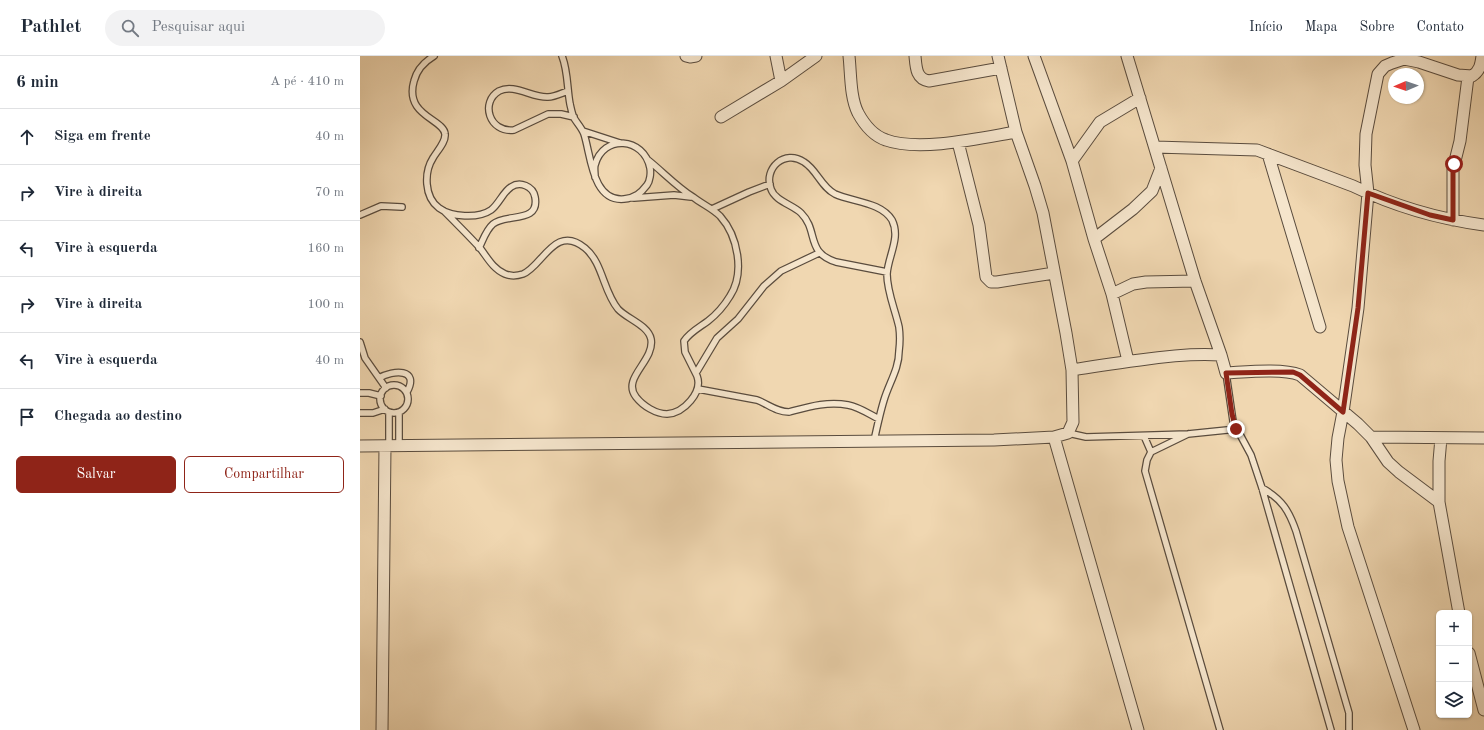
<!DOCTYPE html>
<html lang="pt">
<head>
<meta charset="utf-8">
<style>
	:root { --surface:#fff; --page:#f2f2f3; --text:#1f2937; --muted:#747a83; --line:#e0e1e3; --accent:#8f2418 }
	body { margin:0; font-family:"Old Standard TT",serif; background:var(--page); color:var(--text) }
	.controls { position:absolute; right:12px; bottom:12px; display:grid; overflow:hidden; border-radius:6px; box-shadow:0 1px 3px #0004 }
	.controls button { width:36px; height:36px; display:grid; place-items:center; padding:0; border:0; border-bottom:1px solid var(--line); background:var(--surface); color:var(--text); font:20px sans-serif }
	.compass { position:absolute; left:1028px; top:12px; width:36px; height:36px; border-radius:50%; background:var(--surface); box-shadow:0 1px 3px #0004; rotate:268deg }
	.stop { position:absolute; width:12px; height:12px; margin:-9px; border:3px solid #8f2418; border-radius:50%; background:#fff }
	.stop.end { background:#8f2418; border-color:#fff; box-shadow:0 1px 4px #0008 }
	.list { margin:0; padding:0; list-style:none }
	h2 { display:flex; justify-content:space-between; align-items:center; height:52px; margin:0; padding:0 16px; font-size:17px }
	h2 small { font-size:13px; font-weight:400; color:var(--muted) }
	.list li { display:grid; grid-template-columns:26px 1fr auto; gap:12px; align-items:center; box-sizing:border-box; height:56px; padding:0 16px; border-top:1px solid var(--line) }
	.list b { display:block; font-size:15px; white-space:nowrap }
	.list em { font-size:13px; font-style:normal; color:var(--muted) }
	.actions { display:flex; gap:8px; padding:12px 16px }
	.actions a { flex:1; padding:9px 0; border:1px solid var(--accent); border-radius:6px; text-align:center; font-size:14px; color:var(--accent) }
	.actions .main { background:var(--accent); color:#fff }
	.icon { flex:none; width:22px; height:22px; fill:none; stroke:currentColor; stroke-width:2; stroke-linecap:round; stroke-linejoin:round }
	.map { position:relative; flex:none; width:1124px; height:674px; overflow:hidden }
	header { display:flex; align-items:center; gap:24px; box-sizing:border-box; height:56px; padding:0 20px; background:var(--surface); border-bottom:1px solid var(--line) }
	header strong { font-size:19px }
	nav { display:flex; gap:22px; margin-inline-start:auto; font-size:14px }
	.search { width:280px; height:36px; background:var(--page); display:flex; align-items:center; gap:10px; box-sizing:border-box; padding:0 14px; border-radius:22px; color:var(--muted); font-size:15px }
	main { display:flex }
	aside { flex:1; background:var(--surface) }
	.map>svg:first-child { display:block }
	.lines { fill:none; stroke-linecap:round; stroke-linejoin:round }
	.service-casing { stroke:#5a4c3e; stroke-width:8 }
	.minor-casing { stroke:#5a4c3e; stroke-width:13 }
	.service { stroke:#f5e5cc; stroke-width:5.5 }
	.minor { stroke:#f5e5cc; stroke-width:11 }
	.route { stroke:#8f2418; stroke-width:5 }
</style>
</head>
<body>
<header>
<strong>Pathlet</strong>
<div class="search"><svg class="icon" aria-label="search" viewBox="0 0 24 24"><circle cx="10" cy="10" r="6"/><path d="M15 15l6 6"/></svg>Pesquisar aqui</div>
<nav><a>Início</a><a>Mapa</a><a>Sobre</a><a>Contato</a></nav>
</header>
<main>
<aside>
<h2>6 min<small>A pé · 410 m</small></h2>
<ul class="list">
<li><svg class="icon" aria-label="ahead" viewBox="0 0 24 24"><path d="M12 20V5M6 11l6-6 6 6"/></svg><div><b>Siga em frente</b></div><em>40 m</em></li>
<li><svg class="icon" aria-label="right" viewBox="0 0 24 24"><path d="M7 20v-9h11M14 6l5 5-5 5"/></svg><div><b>Vire à direita</b></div><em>70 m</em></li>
<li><svg class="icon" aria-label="left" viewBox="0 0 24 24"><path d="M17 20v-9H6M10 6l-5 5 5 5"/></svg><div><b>Vire à esquerda</b></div><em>160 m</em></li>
<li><svg class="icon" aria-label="right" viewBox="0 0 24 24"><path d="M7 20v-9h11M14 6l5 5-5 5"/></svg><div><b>Vire à direita</b></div><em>100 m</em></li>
<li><svg class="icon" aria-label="left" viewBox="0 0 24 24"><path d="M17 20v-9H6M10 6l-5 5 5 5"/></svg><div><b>Vire à esquerda</b></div><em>40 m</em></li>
<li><svg class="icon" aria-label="arrive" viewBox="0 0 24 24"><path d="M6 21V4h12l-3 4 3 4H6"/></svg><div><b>Chegada ao destino</b></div></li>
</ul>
<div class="actions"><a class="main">Salvar</a><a>Compartilhar</a></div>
</aside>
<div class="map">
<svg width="1124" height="674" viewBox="0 0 1124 674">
	<rect width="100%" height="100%" fill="#f0d7b1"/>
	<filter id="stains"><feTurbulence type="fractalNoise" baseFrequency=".005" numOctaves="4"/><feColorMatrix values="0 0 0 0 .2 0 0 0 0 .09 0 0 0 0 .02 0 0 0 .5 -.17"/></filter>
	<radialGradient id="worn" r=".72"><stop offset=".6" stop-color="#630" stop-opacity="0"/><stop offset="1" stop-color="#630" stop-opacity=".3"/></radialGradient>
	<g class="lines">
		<defs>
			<path id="service" d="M74,0C64,6 57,13 54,25C44,60 84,63 85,78C86,86 77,95 73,102C64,116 64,141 79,152C91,161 118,163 131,154C139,148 143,136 151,131C160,125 173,130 175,141C180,168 146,157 133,168C126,174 123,184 119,192
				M202,0C208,15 207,32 210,48C211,52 212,58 214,62C217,67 222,72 224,78C231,99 232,146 264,143C275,142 281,137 287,129C290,125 291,117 290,112C284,81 243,78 235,109C234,112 235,117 235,121
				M208,35C202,37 195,41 188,41C172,42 154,27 139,35C120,46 129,77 154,74L188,58H201L214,61
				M223,75L260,87
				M274,142L314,139L331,141
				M352,153L389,136L410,128
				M84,155C96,167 108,179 120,192C127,201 133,213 145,218C150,220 157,220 163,218C182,211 195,167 225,192C243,207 243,235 258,253C267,263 288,269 291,283C295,305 261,322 276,341C283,350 296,358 307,358C324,357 343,336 337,320L325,296L324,285C330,276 340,271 348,265C357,258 364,250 370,240C385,217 378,180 360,160C352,152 342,148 333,141C317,131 303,116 288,104
				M0,159L21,150L42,151
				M0,286L5,302L26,332
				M336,317L357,282L378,263L404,230L421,215L459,197
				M866,317L873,365L877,373L891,399L902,432L971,674
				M19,322C33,314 60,312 47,336
				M20 343a14 14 0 1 1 28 0a14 14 0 1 1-28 0Z
				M338,333L397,344C408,348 416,356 429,356C448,351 467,345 488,349C499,351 509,358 519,363
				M0,337H9L21,340
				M39,356V389
				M0,357H13L25,353
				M708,377L726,381L828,378L877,373
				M828,378L791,396L787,404L785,415L860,674
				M784,380L791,396
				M514,385C517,371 520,357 524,344C529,327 539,313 539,295C540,287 540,278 539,271C535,253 527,236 527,218C528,200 541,182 532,164C521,146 493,146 475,138C461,131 457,114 444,106C425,93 403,112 411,133C415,145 433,149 441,157C459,175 445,196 476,206L527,216
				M29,390V356
				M902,432C922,443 929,455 936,475L989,657V674"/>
			<path id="minor" d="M326,0L330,1L336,0
				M416,0L421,25
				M489,0C491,18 490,41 498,57C504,68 514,80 526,84C559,96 621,82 656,76
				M555,0C556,11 556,23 569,25L641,12
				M638,0L656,76L675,130L683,157L706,277L712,314
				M674,0L712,105L734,183L752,238L768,305
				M767,0L835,225L861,299
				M361,61L421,25L456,0
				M598,86L619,169L626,221L631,226H637L694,217
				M795,91L897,94L993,130C1034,150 1079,163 1124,169
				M908,98L960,271
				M712,105L740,66L780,42
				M1093,164V113L1100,85L1108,21
				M734,183L773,153L792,135L801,112
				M752,238L773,228L786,226L835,225
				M694,381L778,674
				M1011,381L1028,406L1039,416L1079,446
				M1081,382L1079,405V446L1099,557
				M0,390L634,384L694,381L708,377L713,366L712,314C735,310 757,307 780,304C807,300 833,297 861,299L866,317C886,316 922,312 940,319L998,368L1011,381L1124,382
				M1109,597L1124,654
				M22,674L25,390
				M1054,674L988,471L978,425L976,404L978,382L983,356L998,252L1008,137L1005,109L1006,78L1018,18L1025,10L1032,7L1044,3L1059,6L1098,19L1112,20C1120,15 1121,8 1122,0"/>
		</defs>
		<use href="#service" class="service-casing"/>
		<use href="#minor" class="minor-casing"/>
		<use href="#service" class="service"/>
		<use href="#minor" class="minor"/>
	</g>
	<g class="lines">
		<path class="route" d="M876,373L872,358L866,317L933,316L940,319L983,356L998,252L1008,137L1070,159L1093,164V117L1094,108"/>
	</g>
	<rect width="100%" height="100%" filter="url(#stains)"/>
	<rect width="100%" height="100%" fill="url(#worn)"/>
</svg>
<div class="controls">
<button>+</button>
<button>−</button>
<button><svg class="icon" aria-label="layers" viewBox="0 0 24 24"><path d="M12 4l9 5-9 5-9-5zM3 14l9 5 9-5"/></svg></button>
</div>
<svg class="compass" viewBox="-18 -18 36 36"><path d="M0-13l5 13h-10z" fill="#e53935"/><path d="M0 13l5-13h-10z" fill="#747a83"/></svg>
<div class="stop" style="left:1094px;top:108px"></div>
<div class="stop end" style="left:876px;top:373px"></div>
</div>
</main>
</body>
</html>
